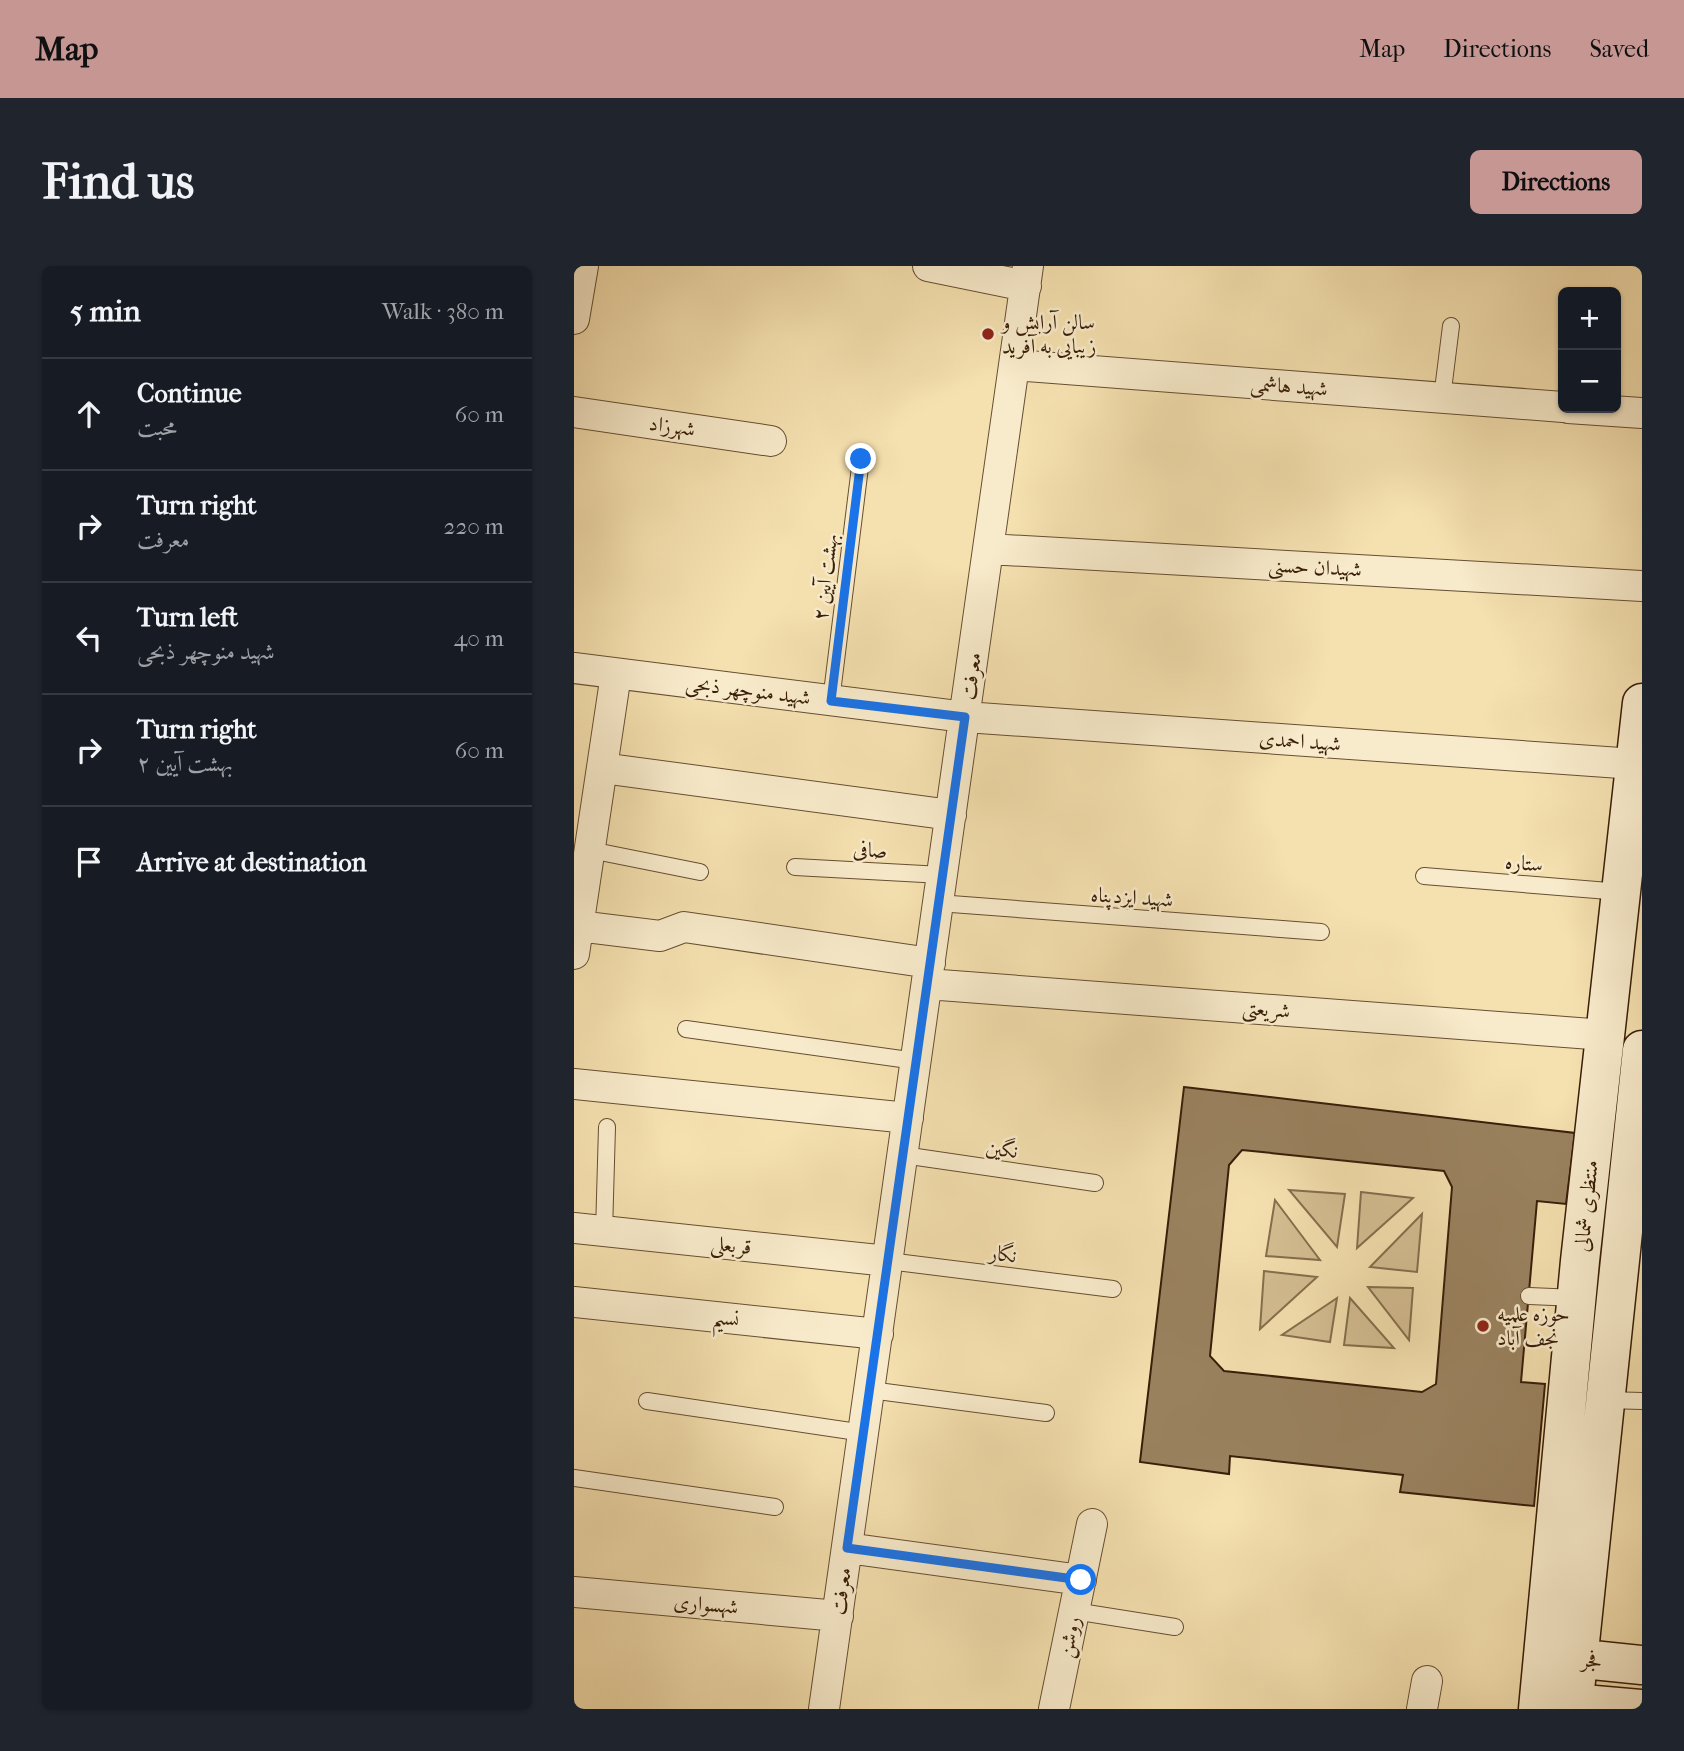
<!DOCTYPE html>
<html lang="en">
<head>
<meta charset="utf-8">
<style>
	:root { --surface:#171b24; --page:#20242c; --text:#f1f3f6; --muted:#9ea1a6; --line:#363941; --accent:#c59692 }
	body { margin:0; font-family:"IM FELL French Canon",Amiri,serif; background:var(--page); color:var(--text) }
	.controls { position:absolute; right:21px; top:21px; display:grid; overflow:hidden; border-radius:10px; box-shadow:0 2px 5px #0004 }
	.controls button { width:63px; height:63px; display:grid; place-items:center; padding:0; border:0; border-bottom:2px solid var(--line); background:var(--surface); color:var(--text); font:35px sans-serif }
	.stop { position:absolute; width:21px; height:21px; margin:-16px; border:5px solid #1a73e8; border-radius:50%; background:#fff }
	.stop.end { background:#1a73e8; border-color:#fff; box-shadow:0 2px 7px #0008 }
	.list { margin:0; padding:0; list-style:none }
	h2 { display:flex; justify-content:space-between; align-items:center; height:91px; margin:0; padding:0 28px; font-size:30px }
	h2 small { font-size:23px; font-weight:400; color:var(--muted) }
	.list li { display:grid; grid-template-columns:46px 1fr auto; gap:21px; align-items:center; box-sizing:border-box; height:112px; padding:0 28px; border-top:2px solid var(--line) }
	.list b { display:block; font-size:26px; white-space:nowrap }
	.list p { margin:0; font-size:23px; white-space:nowrap; color:var(--muted) }
	.list em { font-size:23px; font-style:normal; color:var(--muted) }
	.icon { flex:none; width:38px; height:38px; fill:none; stroke:currentColor; stroke-width:2; stroke-linecap:round; stroke-linejoin:round }
	.map { position:relative; flex:none; width:1068px; height:1443px; overflow:hidden; border-radius:10px }
	header { display:flex; align-items:center; gap:42px; box-sizing:border-box; height:98px; padding:0 35px; background:var(--accent); color:#111 }
	header strong { font-size:33px }
	nav { display:flex; gap:38px; margin-inline-start:auto; font-size:24px }
	.intro { display:flex; align-items:center; justify-content:space-between; box-sizing:border-box; height:168px; padding:0 42px }
	h1 { margin:0; font-size:49px }
	.button { padding:18px 32px; border-radius:10px; background:var(--accent); color:#111; font-size:24px; font-weight:700 }
	main { display:flex; gap:42px; padding:0 42px }
	aside { flex:1; background:var(--surface); border-radius:10px; box-shadow:0 2px 5px #0004 }
	.map>svg:first-child { display:block }
	.green { fill:#d5bf93; stroke:#866e4e; stroke-width:2 }
	.building { fill:#9a825f; stroke:#381d08; stroke-width:2; fill-rule:evenodd }
	.lines { fill:none; stroke-linecap:round; stroke-linejoin:round }
	.lane-casing { stroke:#674e32; stroke-width:18 }
	.street-casing { stroke:#674e32; stroke-width:32 }
	.secondary-casing { stroke:#381d08; stroke-width:41 }
	.lane { stroke:#f8ebcb; stroke-width:16 }
	.street { stroke:#f8ebcb; stroke-width:30 }
	.secondary { stroke:#f8ebcb; stroke-width:38 }
	.route { stroke:#1a73e8; stroke-width:9 }
	.poi-dot { fill:#8f2418; stroke:#f8ebcb; stroke-width:2.5 }
	.labels { text-anchor:middle; stroke-width:5; stroke-linejoin:round; paint-order:stroke }
	.poi-label { font-size:21px; fill:#381d08; stroke:#f8ebcb; text-anchor:start }
	.street-label { font-size:21px; fill:#381d08; stroke:#f8ebcb }
</style>
</head>
<body>
<header>
<strong>Map</strong>
<nav><a>Map</a><a>Directions</a><a>Saved</a></nav>
</header>
<div class="intro"><h1>Find us</h1><a class="button">Directions</a></div>
<main>
<aside>
<h2>5 min<small>Walk · 380 m</small></h2>
<ul class="list">
<li><svg class="icon" aria-label="ahead" viewBox="0 0 24 24"><path d="M12 20V5M6 11l6-6 6 6"/></svg><div><b>Continue</b><p>محبت</p></div><em>60 m</em></li>
<li><svg class="icon" aria-label="right" viewBox="0 0 24 24"><path d="M7 20v-9h11M14 6l5 5-5 5"/></svg><div><b>Turn right</b><p>معرفت</p></div><em>220 m</em></li>
<li><svg class="icon" aria-label="left" viewBox="0 0 24 24"><path d="M17 20v-9H6M10 6l-5 5 5 5"/></svg><div><b>Turn left</b><p>شهید منوچهر ذبحی</p></div><em>40 m</em></li>
<li><svg class="icon" aria-label="right" viewBox="0 0 24 24"><path d="M7 20v-9h11M14 6l5 5-5 5"/></svg><div><b>Turn right</b><p>بهشت آیین ۲</p></div><em>60 m</em></li>
<li><svg class="icon" aria-label="arrive" viewBox="0 0 24 24"><path d="M6 21V4h12l-3 4 3 4H6"/></svg><div><b>Arrive at destination</b></div></li>
</ul>
</aside>
<div class="map">
<svg width="1068" height="1443" viewBox="0 0 1068 1443">
	<rect width="100%" height="100%" fill="#f5e0af"/>
	<filter id="stains"><feTurbulence type="fractalNoise" baseFrequency=".00286" numOctaves="4"/><feColorMatrix values="0 0 0 0 .2 0 0 0 0 .09 0 0 0 0 .02 0 0 0 .5 -.17"/></filter>
	<radialGradient id="worn" r=".72"><stop offset=".6" stop-color="#630" stop-opacity="0"/><stop offset="1" stop-color="#630" stop-opacity=".3"/></radialGradient>
	<path class="green" d="M715,924L771,928L763,981Z
		M787,926L839,932L783,982Z
		M701,934L746,994L692,990Z
		M848,948L843,1006L796,1001Z
		M690,1005L743,1011L686,1063Z
		M794,1021L839,1022L835,1074Z
		M763,1032L756,1076L708,1069Z
		M776,1032L820,1082L770,1079Z"/>
	<path class="building" d="M610,821L1001,867L992,938L963,935L947,1116L971,1118L960,1240L826,1226L829,1209L656,1190L655,1208L566,1196ZM668,884L870,905L878,921L862,1118L848,1126L650,1105L636,1090L655,899Z"/>
	<g class="lines">
		<defs>
			<path id="lane" d="M868,132L877,60
				M257,435L287,193
				M16,584L126,606
				M221,601L368,609
				M850,610L1047,626
				M364,637L747,666
				M112,763L342,795
				M329,889L521,917
				M30,966L33,861
				M314,995L539,1023
				M955,1030L1003,1032
				M296,1124L472,1147
				M1032,1134L1068,1135
				M73,1135L290,1167
				M0,1212L201,1241
				M500,1345L601,1361"/>
			<path id="street" d="M354,0L452,20
				M0,53L9,0
				M440,99L989,141
				M994,142L1068,147
				M0,146L197,175
				M414,283L1068,320
				M0,402L391,451L1061,498
				M28,502L377,549
				M4,660L86,670L110,661L356,697
				M0,688L42,408
				M353,718L1031,769
				M0,818L334,852
				M0,962L314,995
				M0,1036L304,1068
				M273,1282L507,1314
				M0,1326L264,1350
				M250,1443L454,0
				M480,1443L518,1258
				M848,1443L853,1415"/>
			<path id="secondary" d="M980,1390L1068,1399
				M975,1435L1067,1443
				M964,1443L1006,995L1068,437
				M999,1443L1068,784"/>
		</defs>
		<use href="#lane" class="lane-casing"/>
		<use href="#street" class="street-casing"/>
		<use href="#secondary" class="secondary-casing"/>
		<use href="#lane" class="lane"/>
		<use href="#street" class="street"/>
		<use href="#secondary" class="secondary"/>
	</g>
	<g class="lines">
		<path class="route" d="M287,193L257,435L391,451L273,1282L507,1314"/>
	</g>
	<g class="poi-dot">
		<circle cx="414" cy="68" r="7"/>
		<circle cx="909" cy="1060" r="7"/>
	</g>
	<g class="labels">
		<g class="poi-label">
			<text x="428" y="63">سالن آرایش و<tspan x="428" dy="24">زیبایی به آفرید</tspan></text>
			<text x="923" y="1055">حوزه علمیه<tspan x="923" dy="24">نجف آباد</tspan></text>
		</g>
		<g class="street-label">
			<text transform="translate(715 120) rotate(4)" y="7">شهید هاشمی</text>
			<text transform="translate(98 160) rotate(8)" y="7">شهرزاد</text>
			<text transform="translate(741 301) rotate(3)" y="7">شهیدان حسنی</text>
			<text transform="translate(251 311) rotate(-83)" y="7">بهشت آیین ۲</text>
			<text transform="translate(397 410) rotate(-82)" y="7">معرفت</text>
			<text transform="translate(174 424) rotate(7)" y="7">شهید منوچهر ذبحی</text>
			<text transform="translate(726 475) rotate(4)" y="7">شهید احمدی</text>
			<text transform="translate(296 584) rotate(3)" y="7">صافی</text>
			<text transform="translate(950 597) rotate(5)" y="7">ستاره</text>
			<text transform="translate(558 631) rotate(4)" y="7">شهید ایزدپناه</text>
			<text transform="translate(692 743) rotate(4)" y="7">شریعتی</text>
			<text transform="translate(428 883) rotate(8)" y="7">نگین</text>
			<text transform="translate(1012 940) rotate(-84)" y="7">منتظری شمالی</text>
			<text transform="translate(157 979) rotate(6)" y="7">قربعلی</text>
			<text transform="translate(429 988) rotate(7)" y="7">نگار</text>
			<text transform="translate(152 1052) rotate(6)" y="7">نسیم</text>
			<text transform="translate(267 1325) rotate(-82)" y="7">معرفت</text>
			<text transform="translate(132 1338) rotate(5)" y="7">شهسواری</text>
			<text transform="translate(495 1371) rotate(-78)" y="7">روشن</text>
			<text transform="translate(1018 1394) rotate(5)" y="7">فجر</text>
		</g>
	</g>
	<rect width="100%" height="100%" filter="url(#stains)"/>
	<rect width="100%" height="100%" fill="url(#worn)"/>
</svg>
<div class="controls">
<button>+</button>
<button>−</button>
</div>
<div class="stop" style="left:507px;top:1314px"></div>
<div class="stop end" style="left:287px;top:193px"></div>
</div>
</main>
</body>
</html>
